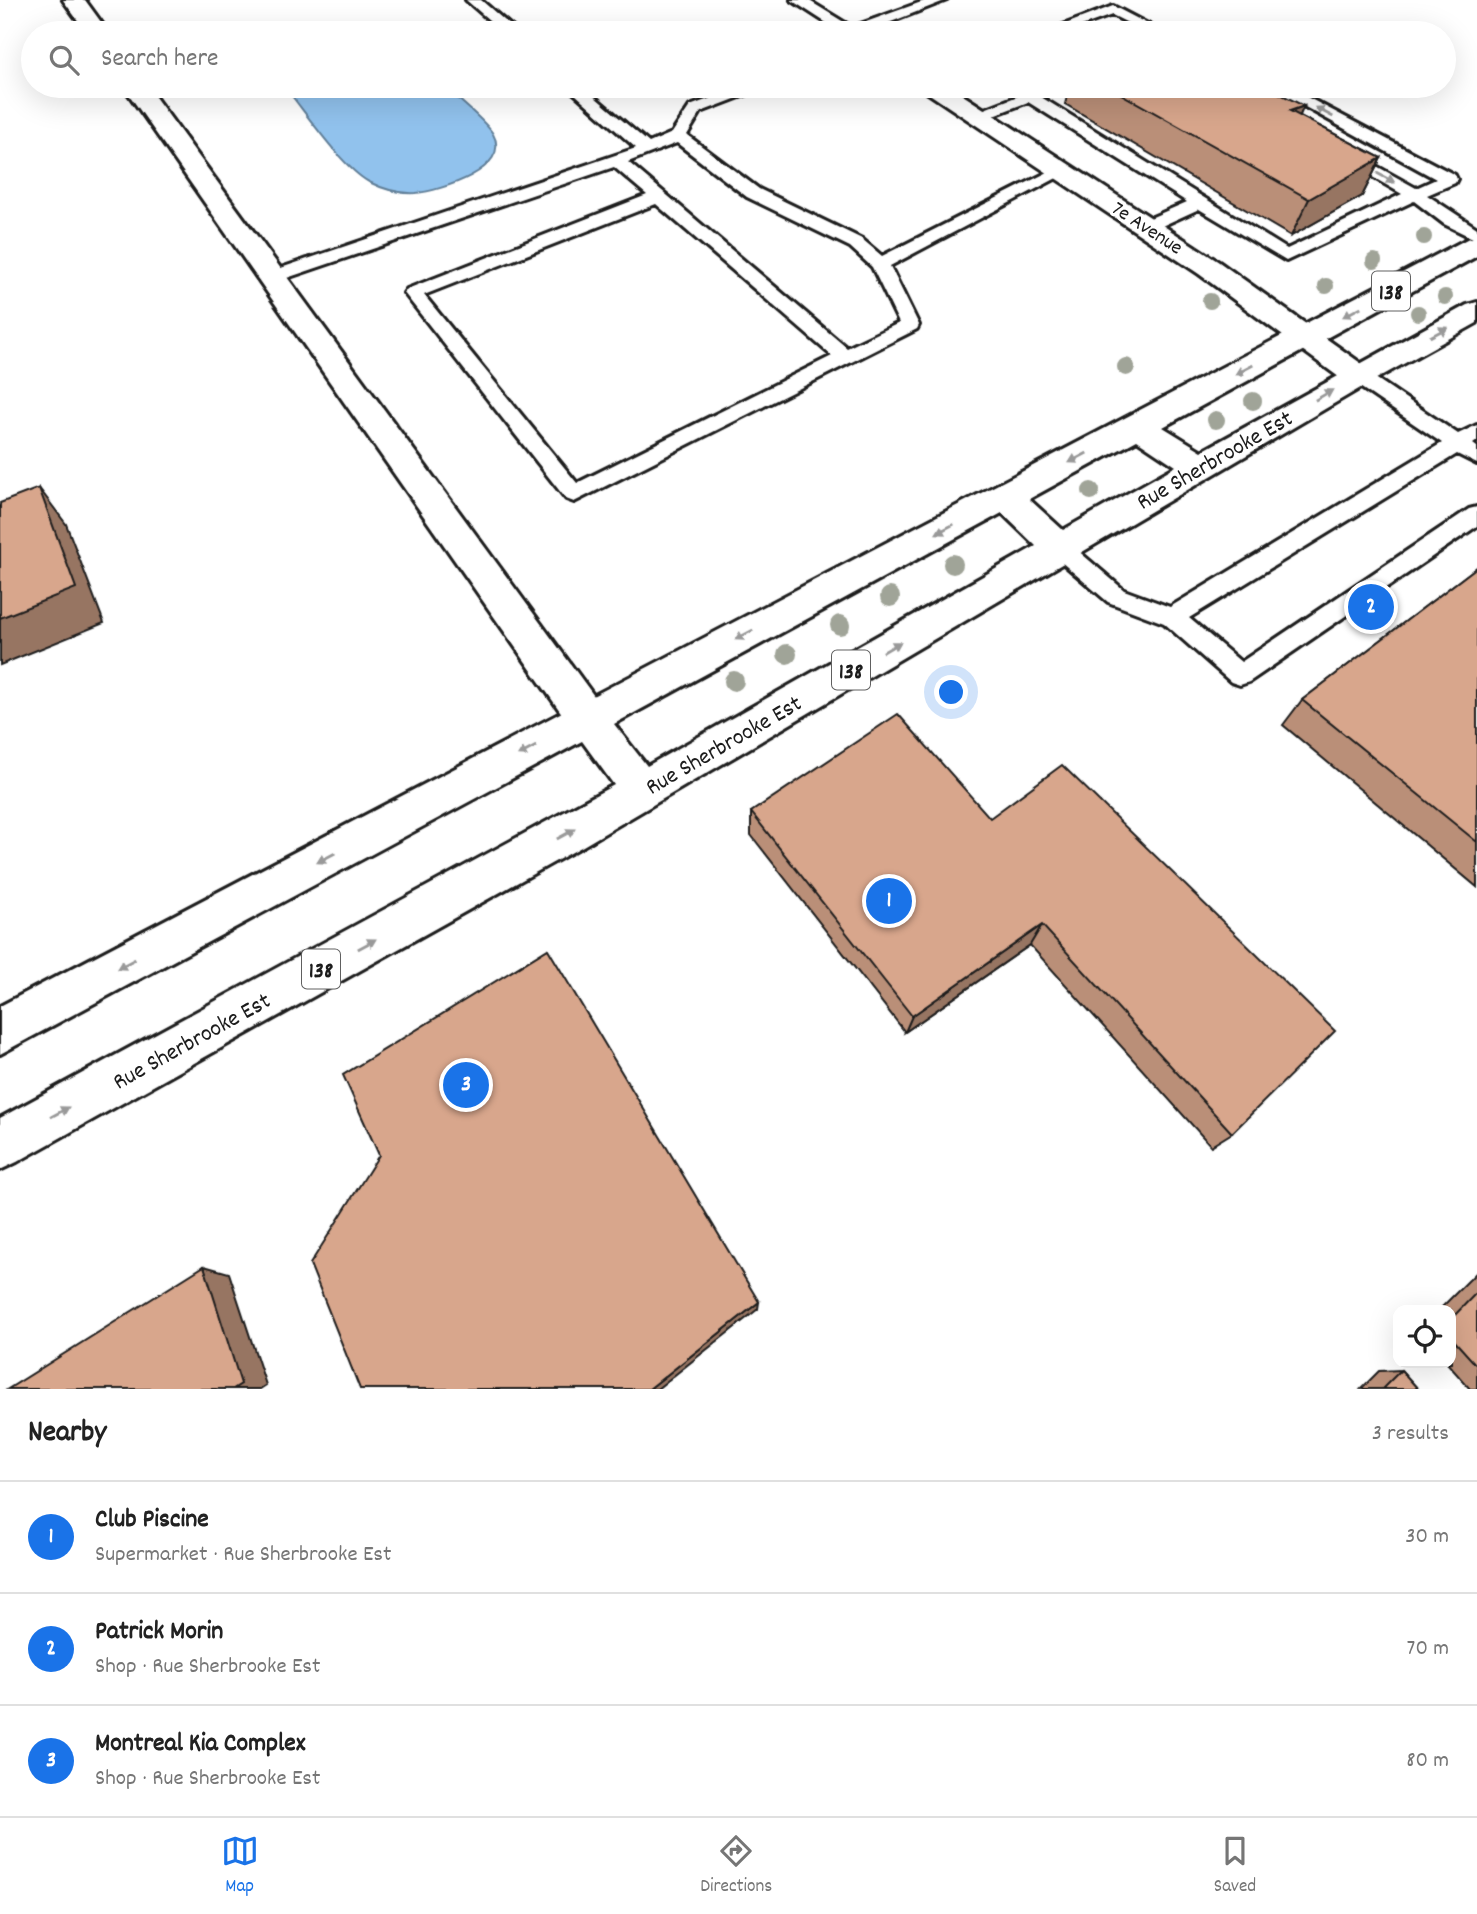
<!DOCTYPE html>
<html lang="en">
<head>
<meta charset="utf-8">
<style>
	:root { --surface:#fff; --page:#f2f2f2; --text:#222; --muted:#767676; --line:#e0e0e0; --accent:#1a73e8 }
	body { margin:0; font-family:Dekko,sans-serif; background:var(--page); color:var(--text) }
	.controls { position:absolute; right:21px; bottom:21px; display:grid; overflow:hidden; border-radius:14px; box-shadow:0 7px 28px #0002 }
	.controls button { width:63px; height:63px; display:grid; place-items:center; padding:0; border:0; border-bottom:2px solid var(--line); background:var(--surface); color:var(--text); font:35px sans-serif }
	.you { position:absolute; left:952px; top:693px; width:24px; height:24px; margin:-18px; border:5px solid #fff; border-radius:50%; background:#1a73e8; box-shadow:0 0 0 10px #1a73e833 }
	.badge { display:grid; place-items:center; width:46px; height:46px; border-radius:50%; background:var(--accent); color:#fff; font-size:23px; font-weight:700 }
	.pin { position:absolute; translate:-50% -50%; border:4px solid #fff; box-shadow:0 2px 7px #0006 }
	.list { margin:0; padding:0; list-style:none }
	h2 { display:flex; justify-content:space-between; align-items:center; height:91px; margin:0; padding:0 28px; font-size:30px }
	h2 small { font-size:23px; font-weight:400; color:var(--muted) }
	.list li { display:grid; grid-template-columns:46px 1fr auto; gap:21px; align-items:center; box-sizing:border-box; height:112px; padding:0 28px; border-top:2px solid var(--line) }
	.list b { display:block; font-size:26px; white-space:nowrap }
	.list p { margin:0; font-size:23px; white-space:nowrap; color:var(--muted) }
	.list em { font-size:23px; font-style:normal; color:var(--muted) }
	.icon { flex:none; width:38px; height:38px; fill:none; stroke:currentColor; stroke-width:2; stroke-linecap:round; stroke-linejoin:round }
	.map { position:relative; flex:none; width:1477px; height:1389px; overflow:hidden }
	.search { position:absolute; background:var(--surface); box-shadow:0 7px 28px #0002; left:21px; right:21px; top:21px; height:77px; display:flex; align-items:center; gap:18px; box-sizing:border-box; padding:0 24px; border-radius:38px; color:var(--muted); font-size:26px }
	.sheet { height:427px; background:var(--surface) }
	nav { display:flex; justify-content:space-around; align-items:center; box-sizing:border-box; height:98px; border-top:2px solid var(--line); background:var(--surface); font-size:19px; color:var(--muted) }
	nav a { display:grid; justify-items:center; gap:4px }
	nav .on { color:var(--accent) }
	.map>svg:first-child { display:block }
	.water { fill:#91c2ed; stroke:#628099; stroke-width:2 }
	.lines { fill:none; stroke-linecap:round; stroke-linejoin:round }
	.lane-casing { stroke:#1c1c1c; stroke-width:6 }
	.street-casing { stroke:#1c1c1c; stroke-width:6 }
	.primary-casing { stroke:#1c1c1c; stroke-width:6 }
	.lane { fill:#fff; fill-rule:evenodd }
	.street { fill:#fff; fill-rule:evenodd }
	.primary { fill:#fff; fill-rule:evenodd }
	.tree { fill:#a0a498 }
	.wall { fill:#ba8f78; stroke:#1c1c1c; stroke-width:2 }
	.shaded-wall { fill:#977462; stroke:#1c1c1c; stroke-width:2 }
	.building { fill:#d8a68c; stroke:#1c1c1c; stroke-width:2 }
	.oneway { fill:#999 }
	.labels { text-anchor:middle; stroke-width:6; stroke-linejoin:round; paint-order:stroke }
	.far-street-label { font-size:21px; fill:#1c1c1c; stroke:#fff }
	.shield { fill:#fff; stroke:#606060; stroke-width:2 }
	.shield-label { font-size:23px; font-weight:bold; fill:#1c1c1c }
	.street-label { font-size:24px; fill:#1c1c1c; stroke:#fff }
</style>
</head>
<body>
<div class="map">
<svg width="1477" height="1389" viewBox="0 0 1477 1389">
	<rect width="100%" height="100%" fill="#fff"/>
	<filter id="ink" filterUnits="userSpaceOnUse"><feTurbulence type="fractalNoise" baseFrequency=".0143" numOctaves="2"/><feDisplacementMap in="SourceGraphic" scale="14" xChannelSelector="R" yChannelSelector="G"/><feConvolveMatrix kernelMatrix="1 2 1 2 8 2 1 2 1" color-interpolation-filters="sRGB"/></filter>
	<g filter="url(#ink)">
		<path class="water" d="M287,86H444C455,97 487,122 493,134C513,169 439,191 416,193C400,194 383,189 369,182C343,168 308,116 288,91Z"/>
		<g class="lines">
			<defs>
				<path id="lane" d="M466,0H481L519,33H504Z
					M791,0H808L852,27L927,0H947L863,33H842Z
					M1113,6L1165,33H1148L1112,15L1062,33H1042Z
					M566,86H582L649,143L672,133L690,106L743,86H763L761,89L701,112L687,135L759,189L862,239L882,256L1056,168H1068L1070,171L890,266L919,325L917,329L574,502L566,499L404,293L407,289L647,195L614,167L278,281H266L263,277L266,273L636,148ZM677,143L747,197L850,247L872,267L899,323L847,348L628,162ZM656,204L832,356L577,483L424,295Z
					M1006,86H1023L1031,91L1043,86H1063L1061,89L1041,97L1287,249L1402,194L1341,159L1339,156L1341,153H1353L1416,188L1436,179L1267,86H1286L1455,175L1457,179L1455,183L1427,195L1477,228V240L1444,224L1414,201L1286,261L1199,209L1153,230H1141L1138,226L1141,222L1187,202L1028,102L984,119H974L971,116L974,113L1018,96Z
					M1358,370L1365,371L1458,434L1477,425V441L1473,444L1477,447V464L1457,454L1189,618L1241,662L1469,509L1477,507V526L1249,682L1240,685L1231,682L1164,623L1108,602L1053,555L1050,549L1053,543L1061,541L1069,543L1124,590L1170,607L1442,443L1351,381L1348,376L1351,371Z"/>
				<path id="street" d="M63,0H85L109,33H87Z
					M123,86H147L602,707L608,719L602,731L588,735L574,731Z
					M921,86H949L1219,262L1369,369L1373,376L1369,383L1358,386L1347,383L1199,274L925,91Z"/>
				<path id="primary" d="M1477,237V256L1163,427L1202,451L1467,305L1477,302V323L1369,383L583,846L17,1162L0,1170V1118L614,785L582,741L0,1054V1006L1467,239ZM1137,440L1176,466L1063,530L1029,499ZM1002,513L1036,546L647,766L614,724Z"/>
			</defs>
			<use href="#lane" class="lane-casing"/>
			<use href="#street" class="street-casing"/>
			<use href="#primary" class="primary-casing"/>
			<use href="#lane" class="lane"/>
			<use href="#street" class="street"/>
			<use href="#primary" class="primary"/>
		</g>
		<g class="tree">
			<circle cx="1424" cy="237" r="8"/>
			<circle cx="1374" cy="261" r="8"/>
			<circle cx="1326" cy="286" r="8"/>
			<circle cx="1445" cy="297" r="8"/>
			<circle cx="1210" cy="301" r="8"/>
			<circle cx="1418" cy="313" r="8"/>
			<circle cx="1126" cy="367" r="9"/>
			<circle cx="1253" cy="401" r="9"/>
			<circle cx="1216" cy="420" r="9"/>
			<circle cx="1091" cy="491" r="9"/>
			<circle cx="953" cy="564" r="10"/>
			<circle cx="890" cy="597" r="10"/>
			<circle cx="840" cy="625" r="10"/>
			<circle cx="787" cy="654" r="10"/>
			<circle cx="734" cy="681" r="10"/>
		</g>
		<path class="wall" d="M1070,86H1265L1300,116L1381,158L1362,196L1291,236L1065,104Z
			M1477,567V887L1283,725L1302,700Z
			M751,812L990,818L1232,1133L1211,1146L1030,945L905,1032L751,835Z
			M1477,1272V1389H1470L1447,1363H1451V1310H1439Z
			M1401,1370L1418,1389H1361L1379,1371Z"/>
		<path class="shaded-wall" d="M1304,106L1288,143L1290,111Z
			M1381,158L1362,196L1291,236L1309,199Z
			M39,488L66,524L104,623L0,665V618Z
			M1042,925L1030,945L905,1032L912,1016Z
			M204,1266L229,1273L266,1385L260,1389H233Z
			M759,1302L758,1309L657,1389H649Z"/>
		<path class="building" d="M1107,86H1265L1304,106L1290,111L1381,158L1309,199Z
			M39,488L76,588L0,618V503Z
			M1477,567V842L1302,700Z
			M898,714L990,818L1062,765L1335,1031L1232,1133L1042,925L912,1016L751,812Z
			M548,949L759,1302L649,1389H360L310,1264L379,1155L343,1075Z
			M204,1266L241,1384L233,1389H8Z
			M1477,1292V1366L1451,1337V1319Z
			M1401,1370L1418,1389H1382Z"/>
		<defs><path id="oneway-solid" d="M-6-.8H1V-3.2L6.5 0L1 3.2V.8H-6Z" transform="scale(1.75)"/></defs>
		<g class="oneway">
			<use href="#oneway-solid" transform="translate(1324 112) rotate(-152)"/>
			<use href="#oneway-solid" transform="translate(1386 178) rotate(29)"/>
			<use href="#oneway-solid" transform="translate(1352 312) rotate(152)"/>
			<use href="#oneway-solid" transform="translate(1439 332) rotate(-28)"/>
			<use href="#oneway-solid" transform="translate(1244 370) rotate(152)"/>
			<use href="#oneway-solid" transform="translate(1324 395) rotate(-30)"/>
			<use href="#oneway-solid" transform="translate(1078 458) rotate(152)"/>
			<use href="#oneway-solid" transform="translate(945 529) rotate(152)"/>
			<use href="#oneway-solid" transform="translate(744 635) rotate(152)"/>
			<use href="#oneway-solid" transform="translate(892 647) rotate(-30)"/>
			<use href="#oneway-solid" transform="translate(527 751) rotate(152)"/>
			<use href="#oneway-solid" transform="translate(566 834) rotate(-29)"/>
			<use href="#oneway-solid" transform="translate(326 858) rotate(152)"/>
			<use href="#oneway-solid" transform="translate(367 944) rotate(-29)"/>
			<use href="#oneway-solid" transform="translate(126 964) rotate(152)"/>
			<use href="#oneway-solid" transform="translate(60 1112) rotate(-29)"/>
		</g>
	</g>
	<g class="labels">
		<g class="far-street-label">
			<text transform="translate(1148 227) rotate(33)" y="7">7e Avenue</text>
		</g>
		<g class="shield">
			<rect x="1372" y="271.5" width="38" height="39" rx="5"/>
			<rect x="832" y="650.5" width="38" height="39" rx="5"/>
			<rect x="302" y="949.5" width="38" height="39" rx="5"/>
		</g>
		<g class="shield-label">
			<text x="1391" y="299">138</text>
			<text x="851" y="678">138</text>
			<text x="321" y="977">138</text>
		</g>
		<g class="street-label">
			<text transform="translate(1214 459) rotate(-30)" y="8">Rue Sherbrooke Est</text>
			<text transform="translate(723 744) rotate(-30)" y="8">Rue Sherbrooke Est</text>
			<text transform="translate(191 1040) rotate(-29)" y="8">Rue Sherbrooke Est</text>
		</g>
	</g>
</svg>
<div class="controls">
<button><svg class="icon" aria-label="locate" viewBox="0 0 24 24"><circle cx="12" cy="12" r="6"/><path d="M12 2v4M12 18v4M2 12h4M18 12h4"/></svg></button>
</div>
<div class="you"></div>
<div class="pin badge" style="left:889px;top:901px">1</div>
<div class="pin badge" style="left:1371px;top:607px">2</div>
<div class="pin badge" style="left:466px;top:1085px">3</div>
<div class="search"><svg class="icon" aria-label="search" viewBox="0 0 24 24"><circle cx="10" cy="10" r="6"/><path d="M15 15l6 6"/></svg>Search here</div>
</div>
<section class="sheet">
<h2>Nearby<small>3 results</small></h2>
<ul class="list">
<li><span class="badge">1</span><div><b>Club Piscine</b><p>Supermarket · Rue Sherbrooke Est</p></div><em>30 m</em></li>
<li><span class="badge">2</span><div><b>Patrick Morin</b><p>Shop · Rue Sherbrooke Est</p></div><em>70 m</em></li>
<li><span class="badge">3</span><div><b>Montreal Kia Complex</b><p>Shop · Rue Sherbrooke Est</p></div><em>80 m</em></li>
</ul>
</section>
<nav>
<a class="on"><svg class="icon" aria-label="map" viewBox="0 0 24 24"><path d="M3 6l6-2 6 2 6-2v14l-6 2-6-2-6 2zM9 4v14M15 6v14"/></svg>Map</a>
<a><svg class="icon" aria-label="directions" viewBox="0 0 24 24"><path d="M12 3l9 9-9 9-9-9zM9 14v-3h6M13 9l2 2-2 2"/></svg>Directions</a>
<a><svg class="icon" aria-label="saved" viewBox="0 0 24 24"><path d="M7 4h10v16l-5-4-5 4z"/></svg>Saved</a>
</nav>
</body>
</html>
